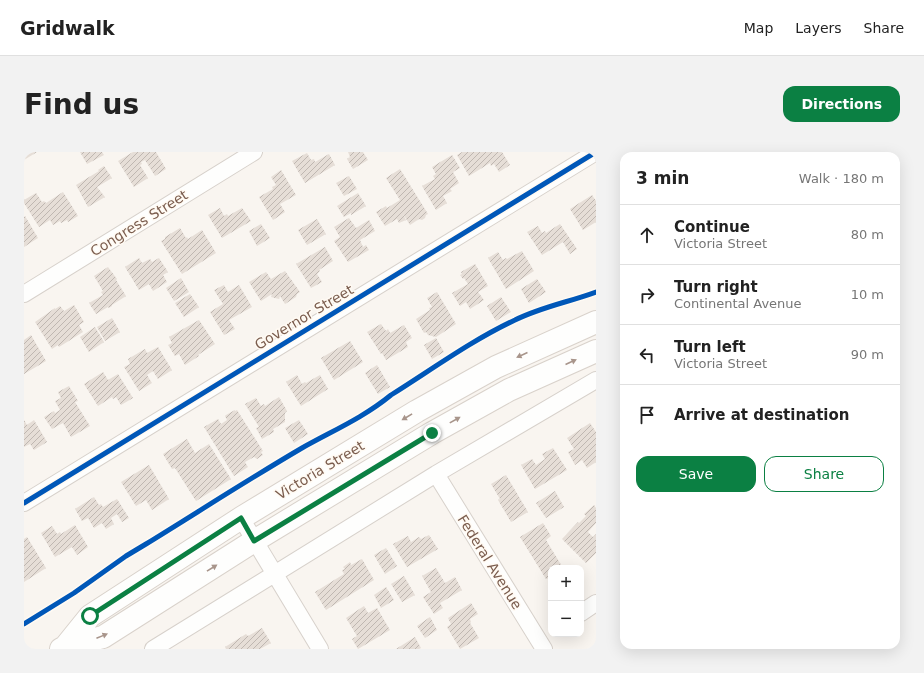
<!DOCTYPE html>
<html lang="en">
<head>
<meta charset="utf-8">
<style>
	:root { --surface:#fff; --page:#f2f2f2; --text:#222; --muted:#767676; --line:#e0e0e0; --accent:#0b8043 }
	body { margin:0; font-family:"DejaVu Sans",sans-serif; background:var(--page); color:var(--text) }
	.controls { position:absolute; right:12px; bottom:12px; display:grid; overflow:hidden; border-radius:8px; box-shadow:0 4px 16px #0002 }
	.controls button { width:36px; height:36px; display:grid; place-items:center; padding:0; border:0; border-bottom:1px solid var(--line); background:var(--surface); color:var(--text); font:20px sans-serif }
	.stop { position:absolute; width:12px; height:12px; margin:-9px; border:3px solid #0b8043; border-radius:50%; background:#fff }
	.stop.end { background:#0b8043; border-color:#fff; box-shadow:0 1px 4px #0008 }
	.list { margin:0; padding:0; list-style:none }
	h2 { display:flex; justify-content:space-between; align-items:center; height:52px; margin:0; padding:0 16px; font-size:17px }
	h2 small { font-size:13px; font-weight:400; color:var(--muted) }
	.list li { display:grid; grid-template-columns:26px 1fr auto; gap:12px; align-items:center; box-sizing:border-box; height:60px; padding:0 16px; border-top:1px solid var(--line) }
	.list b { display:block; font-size:15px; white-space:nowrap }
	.list p { margin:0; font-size:13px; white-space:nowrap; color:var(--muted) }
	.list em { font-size:13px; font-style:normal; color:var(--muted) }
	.actions { display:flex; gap:8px; padding:12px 16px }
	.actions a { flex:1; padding:9px 0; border:1px solid var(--accent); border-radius:12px; text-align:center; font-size:14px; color:var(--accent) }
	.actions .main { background:var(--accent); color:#fff }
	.icon { flex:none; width:22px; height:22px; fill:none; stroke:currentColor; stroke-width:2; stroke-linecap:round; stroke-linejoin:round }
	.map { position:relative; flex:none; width:572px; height:497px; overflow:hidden; border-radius:12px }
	header { display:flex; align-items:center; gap:24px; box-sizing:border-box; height:56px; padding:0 20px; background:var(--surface); border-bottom:1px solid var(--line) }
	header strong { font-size:19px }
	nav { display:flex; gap:22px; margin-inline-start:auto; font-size:14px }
	.intro { display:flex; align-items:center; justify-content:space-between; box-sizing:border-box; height:96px; padding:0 24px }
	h1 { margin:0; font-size:28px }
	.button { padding:10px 18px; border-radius:12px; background:var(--accent); color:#fff; font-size:14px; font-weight:700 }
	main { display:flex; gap:24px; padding:0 24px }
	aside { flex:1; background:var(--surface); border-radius:12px; box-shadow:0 4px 16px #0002 }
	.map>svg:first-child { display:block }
	.building { fill:url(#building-hatch) }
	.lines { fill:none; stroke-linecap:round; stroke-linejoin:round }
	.street-casing { stroke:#d7d1cb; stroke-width:18 }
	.secondary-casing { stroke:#d9d2cb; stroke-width:24 }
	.street { stroke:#fefefd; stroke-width:16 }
	.secondary { stroke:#fefefd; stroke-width:22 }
	.cycleway-casing { stroke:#fffaf3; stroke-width:8 }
	.cycleway { stroke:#0057b8; stroke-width:5 }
	.oneway { fill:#a8958b }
	.route { stroke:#0b8043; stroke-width:5 }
	.labels { text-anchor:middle; stroke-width:3; stroke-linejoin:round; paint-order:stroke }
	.street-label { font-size:14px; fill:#7a5c4d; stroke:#fffaf3 }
</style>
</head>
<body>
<header>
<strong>Gridwalk</strong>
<nav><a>Map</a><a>Layers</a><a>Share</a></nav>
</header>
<div class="intro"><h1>Find us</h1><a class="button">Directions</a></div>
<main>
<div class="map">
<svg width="572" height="497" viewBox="0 0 572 497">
	<defs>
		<pattern id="building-hatch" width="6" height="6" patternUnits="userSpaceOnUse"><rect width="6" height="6" fill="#e6ded7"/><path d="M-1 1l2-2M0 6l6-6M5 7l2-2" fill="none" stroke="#bfb7b1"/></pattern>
	</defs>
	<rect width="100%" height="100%" fill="#f9f5f0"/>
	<path class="building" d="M0,0H13L0,8Z
		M56,0H78L80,3L63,12Z
		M109,0H132L142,17L131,24L121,8L117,10L118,12L116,13L124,26L110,35L94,9Z
		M324,0H339L344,8L329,17L323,7L326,5Z
		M438,0H478L486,13L475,20L470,12L467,14L466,11L445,24L433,3Z
		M283,1L287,8L290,7L291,10L305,2L311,13L281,31L268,9Z
		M428,3L436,16L429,20L435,31L426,37L428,39L419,44L423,51L412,58L398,34L411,27L409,24L412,22L408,15Z
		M80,14L88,26L73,35L81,45L64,55L52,33L75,19L74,18Z
		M376,17L404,62L402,63L401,66L398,68L395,67L386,73L379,62L382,68L375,71L373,67L361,74L352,60L362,54L363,56L376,48L362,26Z
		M257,18L272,43L256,52L261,60L249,68L235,45L249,37L248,35L252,33L247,25Z
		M325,24L333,37L320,44L312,31Z
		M39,40L54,64L44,70L43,68L37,71L36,69L29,73L26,68L15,75L0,51V48L12,41L18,50L20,49L22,51Z
		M334,41L342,54L327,63V61L320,65L313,54Z
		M568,43L572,49V70L559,78L546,57Z
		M196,56L200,64L203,62L204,64L218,56L227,69L198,86L184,63Z
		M1,64L14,86L0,95V65Z
		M325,66L332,76L345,68L351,79L336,88L339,95L342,93L345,98L324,110L310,89L316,85L310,75Z
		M293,67L302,82L283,93L274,78Z
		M237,72L246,86L233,94L225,79Z
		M536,72L553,97L546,102L539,90L518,103L503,80L514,74L518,81L521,79L522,81Z
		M156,76L162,86L163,85L164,87L178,78L192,101L158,122L137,89L141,87V85Z
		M301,95L309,109L295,118L296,119L293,122L298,130L287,136L272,112Z
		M498,99L510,119L482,137L464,106L474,100L479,108L482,106L483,107Z
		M115,106L118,111L126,107L128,110L135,106L144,120L139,123L143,130L129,139L125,132L115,138L101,115Z
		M451,112L464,134L454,140L460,148L446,157L442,150L436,154L428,141L444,132L440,126L439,127L436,123L438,122L437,120Z
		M84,115L93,127L92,128L102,144L88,153V154L85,156L84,155L72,162L65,151L79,143L77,140L79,139L70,124Z
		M261,119L276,140L273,142L272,145L261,152L256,144L255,147L247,145L248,142L237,149L225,130L242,120L247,127Z
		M157,126L165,140L150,149L142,136Z
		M513,127L522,140L505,151L497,137Z
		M200,133L204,140L215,133L228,155L205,168L211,177L200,183L186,160L199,152L190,138Z
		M413,140L432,172L412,185L404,183L402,180L400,181L392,167L406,158L405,156L408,155L403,146Z
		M166,142L175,155L160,165L151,151Z
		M477,145L487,160L472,169L463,154Z
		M50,153L60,170L55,173L59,180L35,195L34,193L28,197L11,170L31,156V157L36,154L40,159Z
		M88,166L96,180L81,189L73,175Z
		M175,168L191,192L174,203L175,204L161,213L155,202L151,204L144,193L148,191L145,185Z
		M357,172L362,179L364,177L366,181L380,173L388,186L382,190L384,195L362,208L358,201L357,202L343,180Z
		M71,175L80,190L65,200L56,185Z
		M7,183L22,209L0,222V188Z
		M412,186L420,200L408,207L400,193Z
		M326,189L339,210L310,228L297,206Z
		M134,195L148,218L134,227L129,219L123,223L128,231L115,239L100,215L106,212L104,207L121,197L123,201Z
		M353,213L366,235L354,242L341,221Z
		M79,220L84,228L94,222L109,246L97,253L92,245L89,247L88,245L74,254L60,232Z
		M273,223L278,232L281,230L282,231L296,223L304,237L277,254L262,230Z
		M45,234L54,249L51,250L66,274L47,285L39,271L28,277L20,265L30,259L31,261L36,258L31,249L37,246L34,240Z
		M255,245L263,259L261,261V270L249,277L250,280L238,287L232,276L235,275L221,252L232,246L237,254L240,252L241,254Z
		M211,258V259L213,258L239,299L237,300L239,303L233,307L230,305L221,310L224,315L210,324L180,275L194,267L197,272L203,268L201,264L202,263Z
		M0,268L3,273L10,268L23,290L10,298L6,292L0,295Z
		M275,268L284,282L270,291L261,276Z
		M566,271L572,280V310L563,316L558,308L551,313L544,300L550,297L543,286Z
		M163,287L171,301L185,292L207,327L172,349L151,316L148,317L139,302Z
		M529,296L543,318L511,337L497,313L508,307L512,313L521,307L518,302Z
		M125,313L145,347L128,358L122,348L112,354L97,330Z
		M482,323L504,360L487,370L474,348L476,347L467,332Z
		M531,339L540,355L522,366L512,351Z
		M70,345L75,353L77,352L79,355L93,347L105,366L98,370L93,362L87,366L90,372L82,377L78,371L70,376L64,366L58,369L51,357Z
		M570,353L572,356V371L564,380L569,385L572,382V401L562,411L538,387L554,370L555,371L562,364L560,362Z
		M519,371L527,384L522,388L539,416H527V430L525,426L522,427L496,385Z
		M51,373L64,395L53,403L48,395L31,405L17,381L28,374L33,382L36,380L37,382Z
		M405,383L414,397L383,415L369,392L384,384L387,390L395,385L397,387Z
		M3,385L22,416L0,430V387Z
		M362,396L373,414L361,422L350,403Z
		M338,407L350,428L302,458L291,440L320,422L318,418L321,417L319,415L326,410L327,413Z
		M412,416L421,431L431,425L438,438L416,451L419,456L410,462L399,445L407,440L398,424Z
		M380,424L391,443L378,450L367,432Z
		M362,435L370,448L357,456L350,443Z
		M447,451L454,462L446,467L447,470L446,471L455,486L436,497L423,475L427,472L424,466Z
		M340,454L344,461L353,456L366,478L334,497L328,487L333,484L322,466Z
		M406,465L413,478L401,486L393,474Z
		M238,476L247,491L236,497H202L201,495L222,482L224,484Z
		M391,485L397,496L395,497H372Z"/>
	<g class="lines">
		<defs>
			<path id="street" d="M0,142L230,0
				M412,322L520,497
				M0,351L572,0
				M217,366L296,497
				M557,461L572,451
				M129,497L412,322L572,228"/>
			<path id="secondary" d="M41,495L66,464L217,366L393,259L472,215L572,170
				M37,497L41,495L79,485L230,389L408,281L485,238L572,199"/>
		</defs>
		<use href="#street" class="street-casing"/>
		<use href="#secondary" class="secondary-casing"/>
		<use href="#street" class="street"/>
		<use href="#secondary" class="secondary"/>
		<defs>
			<path id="cycleway" d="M0,351L572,0
				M0,472L50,441L102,404L122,392C174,360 225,327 278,296C308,279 339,266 367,243C407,218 448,188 491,168C517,155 545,150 572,140"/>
		</defs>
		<use href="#cycleway" class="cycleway-casing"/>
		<use href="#cycleway" class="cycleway"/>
	</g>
	<defs><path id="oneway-solid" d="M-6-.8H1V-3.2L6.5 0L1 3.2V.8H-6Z"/></defs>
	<g class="oneway">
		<use href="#oneway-solid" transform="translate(498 203) rotate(156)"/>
		<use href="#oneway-solid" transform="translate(547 210) rotate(-24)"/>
		<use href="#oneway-solid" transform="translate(383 265) rotate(149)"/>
		<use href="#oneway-solid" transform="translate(431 268) rotate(-29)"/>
		<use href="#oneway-solid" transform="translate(188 416) rotate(-32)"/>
		<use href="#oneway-solid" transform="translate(78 484) rotate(-22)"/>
	</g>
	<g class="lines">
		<path class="route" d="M66,464L217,366L230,389L408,281"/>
	</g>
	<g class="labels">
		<g class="street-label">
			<text transform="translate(115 71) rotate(-32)" y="5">Congress Street</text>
			<text transform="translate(280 165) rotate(-31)" y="5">Governor Street</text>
			<text transform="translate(296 318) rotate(-31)" y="5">Victoria Street</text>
			<text transform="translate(466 410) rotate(58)" y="5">Federal Avenue</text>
		</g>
	</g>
</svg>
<div class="controls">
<button>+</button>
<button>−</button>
</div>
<div class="stop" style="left:66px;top:464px"></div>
<div class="stop end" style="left:408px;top:281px"></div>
</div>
<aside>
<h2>3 min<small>Walk · 180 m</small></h2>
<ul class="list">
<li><svg class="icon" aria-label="ahead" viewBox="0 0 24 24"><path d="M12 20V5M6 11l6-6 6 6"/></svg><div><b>Continue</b><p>Victoria Street</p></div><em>80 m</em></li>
<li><svg class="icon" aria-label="right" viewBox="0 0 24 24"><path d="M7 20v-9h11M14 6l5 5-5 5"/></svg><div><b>Turn right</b><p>Continental Avenue</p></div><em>10 m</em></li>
<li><svg class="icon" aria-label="left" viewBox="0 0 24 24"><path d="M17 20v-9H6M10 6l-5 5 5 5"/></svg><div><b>Turn left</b><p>Victoria Street</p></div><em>90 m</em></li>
<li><svg class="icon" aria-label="arrive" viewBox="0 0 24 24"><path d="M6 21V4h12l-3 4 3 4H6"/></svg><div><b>Arrive at destination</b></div></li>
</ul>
<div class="actions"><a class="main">Save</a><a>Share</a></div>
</aside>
</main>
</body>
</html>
